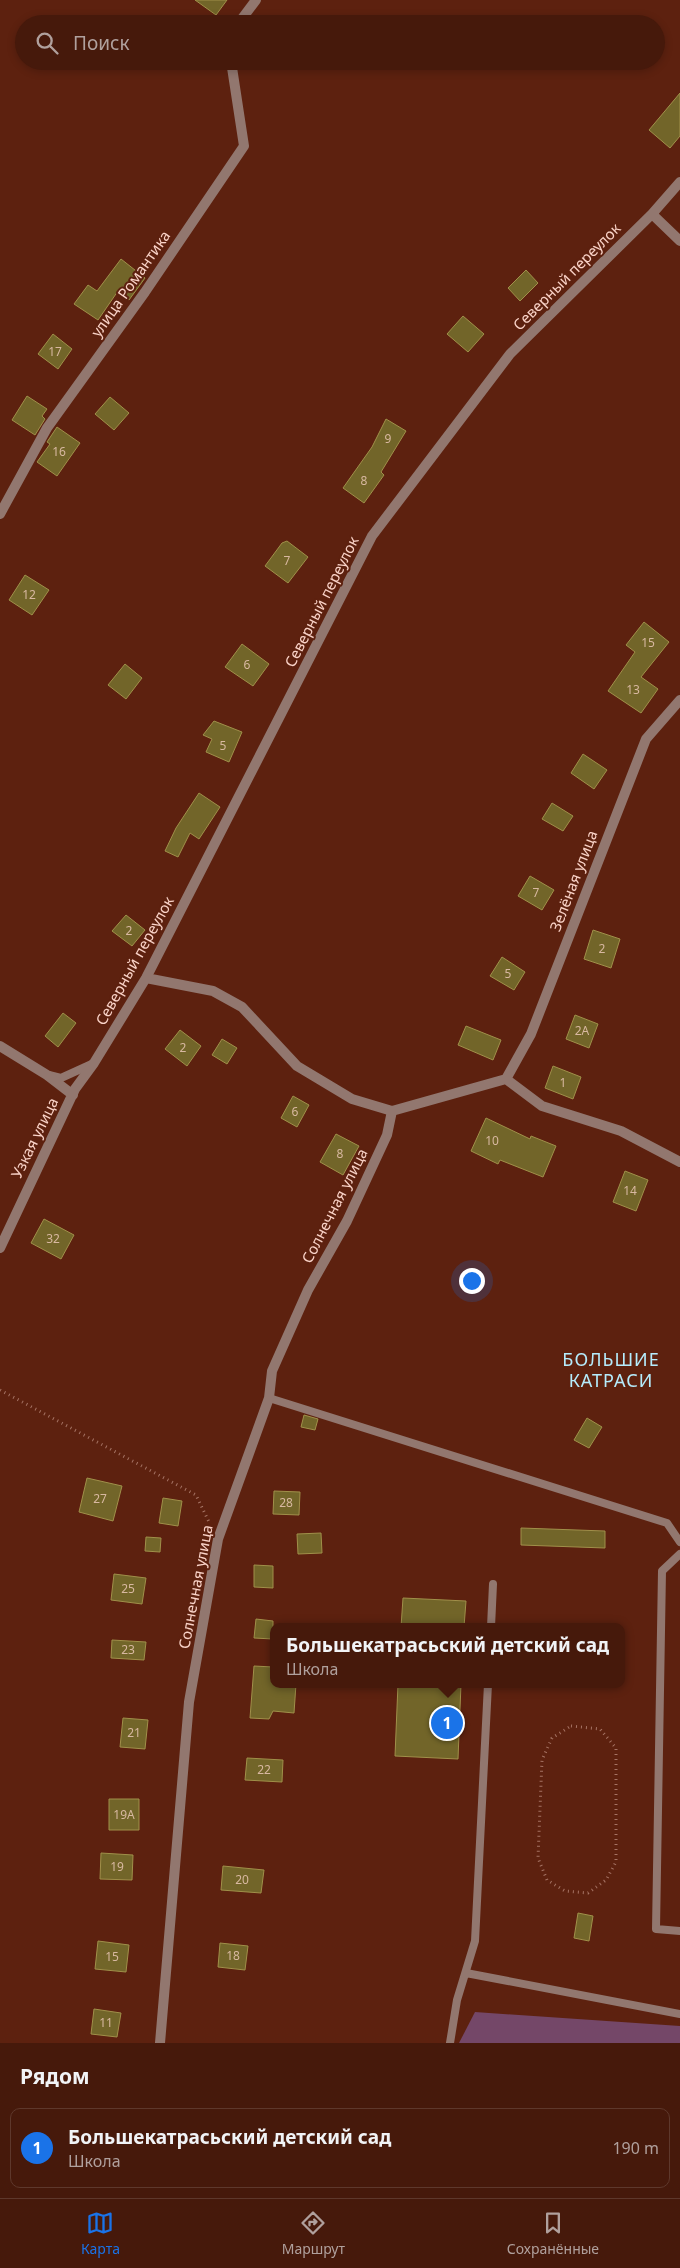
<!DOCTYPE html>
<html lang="ru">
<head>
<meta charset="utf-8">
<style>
	:root { --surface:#46190b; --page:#4d2214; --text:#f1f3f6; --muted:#b0a09d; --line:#5e382c; --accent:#1a73e8 }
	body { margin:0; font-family:"Noto Sans",sans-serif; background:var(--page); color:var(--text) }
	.you { position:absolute; left:471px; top:1280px; width:18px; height:18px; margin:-12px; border:4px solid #fff; border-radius:50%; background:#1a73e8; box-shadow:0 0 0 8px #1a73e833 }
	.badge { display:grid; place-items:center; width:32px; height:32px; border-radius:50%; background:var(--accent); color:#fff; font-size:16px; font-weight:700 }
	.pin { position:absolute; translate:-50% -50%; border:2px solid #fff; box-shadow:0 1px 5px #0006 }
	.popup { position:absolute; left:270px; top:1623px; width:355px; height:65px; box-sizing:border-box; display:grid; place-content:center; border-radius:10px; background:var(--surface); filter:drop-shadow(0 1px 4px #0005); font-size:16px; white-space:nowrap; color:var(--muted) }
	.popup b { font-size:19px; color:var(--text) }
	.popup::after { content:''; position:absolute; left:50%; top:100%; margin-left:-10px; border:10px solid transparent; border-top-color:var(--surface) }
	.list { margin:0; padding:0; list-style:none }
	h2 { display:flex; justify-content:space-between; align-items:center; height:65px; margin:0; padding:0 20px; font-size:21px }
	h2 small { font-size:16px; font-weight:400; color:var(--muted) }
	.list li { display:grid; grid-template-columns:32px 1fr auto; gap:15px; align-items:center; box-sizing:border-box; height:80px; margin:0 10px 10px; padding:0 10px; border:1px solid var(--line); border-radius:10px }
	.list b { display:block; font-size:19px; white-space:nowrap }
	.list p { margin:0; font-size:16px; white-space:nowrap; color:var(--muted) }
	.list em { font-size:16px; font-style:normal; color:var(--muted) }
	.icon { flex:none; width:28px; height:28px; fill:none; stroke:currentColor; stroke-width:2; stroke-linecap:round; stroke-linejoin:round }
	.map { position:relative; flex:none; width:680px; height:2043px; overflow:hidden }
	.search { position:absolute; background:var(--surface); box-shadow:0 2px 8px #0003; left:15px; right:15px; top:15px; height:55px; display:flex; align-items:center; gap:12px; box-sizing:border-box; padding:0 18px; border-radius:28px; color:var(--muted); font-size:19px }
	.sheet { height:155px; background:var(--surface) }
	nav { display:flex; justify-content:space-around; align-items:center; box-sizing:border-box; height:70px; border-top:1px solid var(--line); background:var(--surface); font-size:14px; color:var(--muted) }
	nav a { display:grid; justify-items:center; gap:2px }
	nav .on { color:var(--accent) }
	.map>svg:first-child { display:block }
	.green { fill:#744768 }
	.building { fill:#726529; stroke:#a0904a }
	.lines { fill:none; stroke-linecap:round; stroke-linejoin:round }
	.path { stroke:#a57364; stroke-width:3; stroke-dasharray:1 4; stroke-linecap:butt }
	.lane { stroke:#92776f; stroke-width:8 }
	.street { stroke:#92776f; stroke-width:10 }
	.labels { text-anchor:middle; stroke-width:4; stroke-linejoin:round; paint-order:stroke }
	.number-label { font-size:12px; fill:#d8b8a0 }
	.street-label { font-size:15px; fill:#fad3c8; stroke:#5d210f }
	.quarter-label { font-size:18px; letter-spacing:1px; fill:#b5ecfc; stroke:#5d210f }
</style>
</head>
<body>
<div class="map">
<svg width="680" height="2043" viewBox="0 0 680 2043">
	<rect width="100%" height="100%" fill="#5d210f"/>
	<path class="green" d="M475,2012L680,2026V2043H459Z"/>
	<path class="building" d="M195,0H227L216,15Z
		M680,93V136L670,148L649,130Z
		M121,259L145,278L129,300L118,291L98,320L74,304L88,285L97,291Z
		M526,270L538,283L520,301L508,288Z
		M463,316L484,334L468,352L447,334Z
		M53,334L72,349L58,369L38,354Z
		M27,396L47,409L42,416L45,419L35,435L12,420Z
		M110,397L129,413L114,430L95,414Z
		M386,419L406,431L381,472L384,475L364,503L343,488L372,447Z
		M57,427L80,443L57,476L37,462L50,444L47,442Z
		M287,541L308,557L288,583L265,566L282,543Z
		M25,575L49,590L32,615L9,600Z
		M644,622L669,642L641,677L658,689L641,713L608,691L635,652L626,645Z
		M242,644L269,664L253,686L225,667Z
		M125,664L142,678L126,699L108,685Z
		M214,721L242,732L229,762L206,752L212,739L203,735Z
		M583,754L607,770L594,789L571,773Z
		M199,793L220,807L199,839L190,833L178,857L165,851L176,828Z
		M552,803L573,816L563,831L542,819Z
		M530,876L554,890L542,910L518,896Z
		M126,915L145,930L132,946L112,931Z
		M593,930L620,939L611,968L584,959Z
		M502,957L525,972L514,990L490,976Z
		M63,1013L76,1023L58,1047L45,1036Z
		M575,1015L598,1024L589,1048L566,1039Z
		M466,1026L501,1040L493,1060L458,1045Z
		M180,1030L201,1046L187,1066L165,1049Z
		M222,1039L237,1048L227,1064L212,1055Z
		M553,1066L581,1077L573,1099L545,1088Z
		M293,1096L309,1105L297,1127L281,1118Z
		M486,1118L530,1139L531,1136L556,1146L543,1177L500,1160L498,1164L471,1151Z
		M336,1134L359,1146L343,1175L320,1162Z
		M625,1171L648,1180L636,1211L613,1202Z
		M44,1219L74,1235L61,1259L31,1243Z
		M304,1415L318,1419L315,1430L301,1427Z
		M587,1418L602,1427L589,1448L574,1440Z
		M87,1478L122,1486L113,1521L79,1512Z
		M274,1491L300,1492L299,1515L273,1514Z
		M163,1498L182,1501L178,1526L159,1523Z
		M521,1528L605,1531V1548L521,1545Z
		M321,1533L322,1553L298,1554L297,1534Z
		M146,1537L161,1538L160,1552L145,1551Z
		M254,1565L273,1566V1588L254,1587Z
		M114,1574L146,1578L142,1604L111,1600Z
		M403,1598L466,1601L464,1627H401Z
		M256,1619L273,1621V1639L254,1638Z
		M112,1640L146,1642L144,1660L111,1658Z
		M254,1666L273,1667V1684H296L294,1713L273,1711L269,1719L250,1718Z
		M398,1684H461L458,1759L395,1756Z
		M123,1718L148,1720L145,1749L120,1747Z
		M247,1758L283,1760L282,1782L245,1780Z
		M109,1799H139V1830H109Z
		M101,1853L133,1855L132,1880L100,1879Z
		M223,1866L264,1870L261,1893L221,1890Z
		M578,1913L593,1916L589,1941L574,1938Z
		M98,1941L129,1945L126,1972L95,1969Z
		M220,1943L248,1946L245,1970L218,1967Z
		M94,2009L121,2013L117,2037L91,2034Z"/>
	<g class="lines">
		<path class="path" d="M0,1390L196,1495L210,1524
			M571,1726L600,1729L616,1748V1862L606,1880L588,1893L565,1891L547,1880L538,1858L542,1760L552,1738Z"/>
		<path class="lane" d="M49,1075L61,1078L94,1063
			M269,1398L667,1523L680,1542
			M680,1554L662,1571L656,1929L680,1931
			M491,1627L493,1584
			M466,1973L680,2014
			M450,2043L457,2000L475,1941L488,1684"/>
		<path class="street" d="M238,24L256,0
			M652,214L680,241
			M0,514L47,428L145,292L244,146L231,61
			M146,978L213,991L242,1007L297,1066L352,1099L392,1111L506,1079L542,1106L621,1131L680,1162
			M0,1046L47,1075L73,1095
			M506,1079L531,1034L646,739L680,700
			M0,1248L75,1089L94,1063L146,978L372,536L510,354L652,214L680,182
			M160,2043L189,1702L218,1539L269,1398L272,1371L308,1290L347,1221L387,1135L392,1111"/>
	</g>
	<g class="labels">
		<g class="number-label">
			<text x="55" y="356">17</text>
			<text x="388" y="443">9</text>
			<text x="59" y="456">16</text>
			<text x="364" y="485">8</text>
			<text x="287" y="565">7</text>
			<text x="29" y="599">12</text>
			<text x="648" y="647">15</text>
			<text x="247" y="669">6</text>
			<text x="633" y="694">13</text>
			<text x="223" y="750">5</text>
			<text x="536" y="897">7</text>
			<text x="129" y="935">2</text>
			<text x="602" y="953">2</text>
			<text x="508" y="978">5</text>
			<text x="582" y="1035">2А</text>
			<text x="183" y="1052">2</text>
			<text x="563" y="1087">1</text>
			<text x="295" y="1116">6</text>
			<text x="492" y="1145">10</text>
			<text x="340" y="1158">8</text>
			<text x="630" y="1195">14</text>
			<text x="53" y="1243">32</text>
			<text x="100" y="1503">27</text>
			<text x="286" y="1507">28</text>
			<text x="128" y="1593">25</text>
			<text x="128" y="1654">23</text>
			<text x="134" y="1737">21</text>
			<text x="264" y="1774">22</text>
			<text x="124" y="1819">19А</text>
			<text x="117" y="1871">19</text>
			<text x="242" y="1884">20</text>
			<text x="233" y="1960">18</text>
			<text x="112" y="1961">15</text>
			<text x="106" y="2027">11</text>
		</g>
		<g class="street-label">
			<text transform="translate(567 277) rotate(-45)" y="5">Северный переулок</text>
			<text transform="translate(131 284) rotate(-55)" y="5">улица Романтика</text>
			<text transform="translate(322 602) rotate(-63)" y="5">Северный переулок</text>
			<text transform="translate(574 881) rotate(-69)" y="5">Зелёная улица</text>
			<text transform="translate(135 961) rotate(-61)" y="5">Северный переулок</text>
			<text transform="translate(35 1138) rotate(-64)" y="5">Узкая улица</text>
			<text transform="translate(335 1206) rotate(-63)" y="5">Солнечная улица</text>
			<text transform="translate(196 1587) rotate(-79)" y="5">Солнечная улица</text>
		</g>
		<g class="quarter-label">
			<text x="611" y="1366">БОЛЬШИЕ<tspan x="611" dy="21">КАТРАСИ</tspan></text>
		</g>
	</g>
</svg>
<div class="you"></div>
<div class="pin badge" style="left:447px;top:1723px">1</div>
<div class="popup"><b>Большекатрасьский детский сад</b>Школа</div>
<div class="search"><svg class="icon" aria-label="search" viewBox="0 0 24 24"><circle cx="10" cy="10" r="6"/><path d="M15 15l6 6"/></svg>Поиск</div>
</div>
<section class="sheet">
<h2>Рядом<small></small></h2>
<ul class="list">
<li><span class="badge">1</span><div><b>Большекатрасьский детский сад</b><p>Школа</p></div><em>190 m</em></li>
</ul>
</section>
<nav>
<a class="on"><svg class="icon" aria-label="map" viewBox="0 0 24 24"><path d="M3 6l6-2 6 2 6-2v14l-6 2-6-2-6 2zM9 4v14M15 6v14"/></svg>Карта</a>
<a><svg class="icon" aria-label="directions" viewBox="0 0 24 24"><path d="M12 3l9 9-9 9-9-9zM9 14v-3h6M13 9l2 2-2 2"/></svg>Маршрут</a>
<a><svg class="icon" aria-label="saved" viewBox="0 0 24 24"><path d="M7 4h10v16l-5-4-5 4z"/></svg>Сохранённые</a>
</nav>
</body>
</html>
